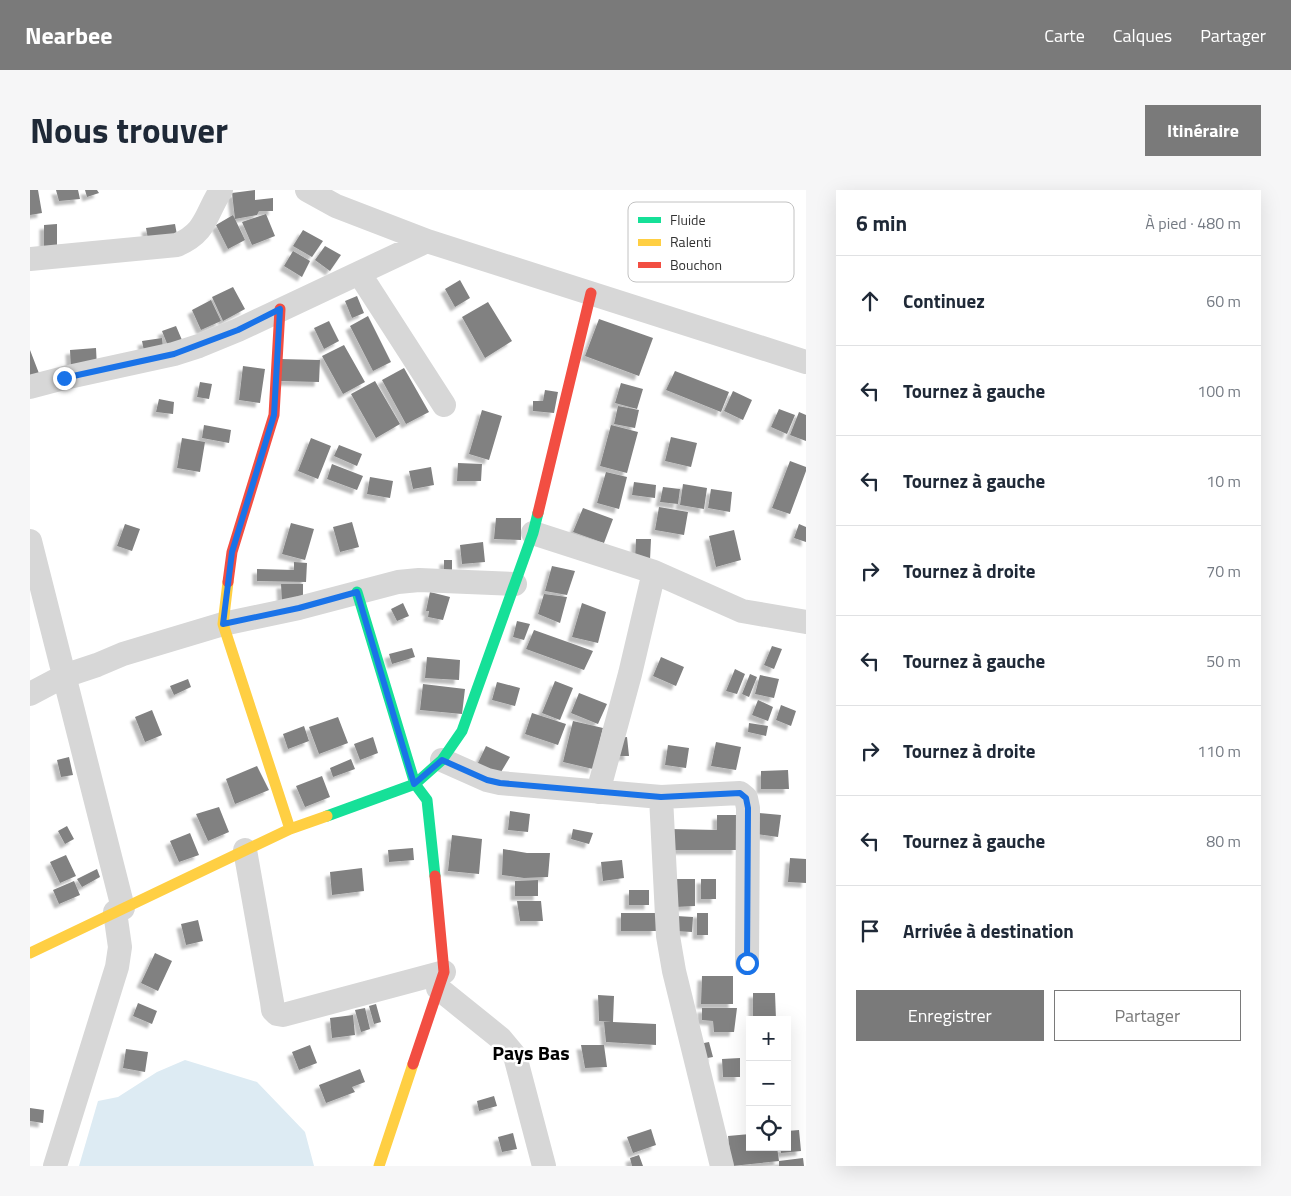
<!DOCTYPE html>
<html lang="fr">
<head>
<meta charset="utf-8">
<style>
	:root { --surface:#fff; --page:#f6f6f7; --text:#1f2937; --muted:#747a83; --line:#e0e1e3; --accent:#7a7a7a }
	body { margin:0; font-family:"Titillium Web",sans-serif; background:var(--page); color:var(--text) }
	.controls { position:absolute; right:15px; bottom:15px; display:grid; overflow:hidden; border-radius:0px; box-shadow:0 5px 20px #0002 }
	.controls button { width:45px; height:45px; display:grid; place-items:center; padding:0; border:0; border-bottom:1px solid var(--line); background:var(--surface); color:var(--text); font:25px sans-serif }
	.stop { position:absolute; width:15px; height:15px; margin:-11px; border:4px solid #1a73e8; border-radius:50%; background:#fff }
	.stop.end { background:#1a73e8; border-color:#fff; box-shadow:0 1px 5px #0008 }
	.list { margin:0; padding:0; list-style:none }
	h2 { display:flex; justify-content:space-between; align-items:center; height:65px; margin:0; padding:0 20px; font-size:21px }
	h2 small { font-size:16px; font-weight:400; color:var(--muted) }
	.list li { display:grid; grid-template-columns:32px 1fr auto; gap:15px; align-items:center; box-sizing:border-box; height:90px; padding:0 20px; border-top:1px solid var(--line) }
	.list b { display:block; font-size:19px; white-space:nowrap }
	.list em { font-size:16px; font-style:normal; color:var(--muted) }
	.actions { display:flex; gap:10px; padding:15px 20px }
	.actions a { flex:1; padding:11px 0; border:1px solid var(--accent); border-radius:0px; text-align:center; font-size:18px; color:var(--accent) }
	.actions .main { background:var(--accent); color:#fff }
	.icon { flex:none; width:28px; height:28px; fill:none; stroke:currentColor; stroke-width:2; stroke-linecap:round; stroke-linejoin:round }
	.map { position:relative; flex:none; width:776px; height:976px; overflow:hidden; border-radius:0px }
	header { display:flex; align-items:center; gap:30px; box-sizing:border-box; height:70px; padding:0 25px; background:var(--accent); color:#fff }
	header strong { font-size:24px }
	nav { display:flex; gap:28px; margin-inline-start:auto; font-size:18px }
	.intro { display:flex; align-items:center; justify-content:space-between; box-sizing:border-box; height:120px; padding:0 30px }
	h1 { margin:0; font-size:35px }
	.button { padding:12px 22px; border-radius:0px; background:var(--accent); color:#fff; font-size:18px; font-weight:700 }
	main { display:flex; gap:30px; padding:0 30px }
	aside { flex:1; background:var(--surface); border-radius:0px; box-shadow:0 5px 20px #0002 }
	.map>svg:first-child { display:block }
	.water { fill:#ddebf3 }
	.building { fill:#818181; filter:url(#shadow) }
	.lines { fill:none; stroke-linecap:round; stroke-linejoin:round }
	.street { stroke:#d7d7d7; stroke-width:24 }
	.fast { stroke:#16e098; stroke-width:11 }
	.slow { stroke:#ffcf43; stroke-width:11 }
	.jam { stroke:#f24e42; stroke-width:11 }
	.route { stroke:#1a73e8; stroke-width:6 }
	.labels { text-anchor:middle; stroke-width:5; stroke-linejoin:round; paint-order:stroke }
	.district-label { font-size:20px; font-weight:bold; fill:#000; stroke:#fff }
	.key { fill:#fff; stroke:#c2c2c2; stroke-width:1 }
	.key-label { font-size:14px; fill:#333 }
</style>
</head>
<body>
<header>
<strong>Nearbee</strong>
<nav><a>Carte</a><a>Calques</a><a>Partager</a></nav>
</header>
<div class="intro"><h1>Nous trouver</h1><a class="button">Itinéraire</a></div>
<main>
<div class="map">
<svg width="776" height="976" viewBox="0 0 776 976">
	<defs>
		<filter id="shadow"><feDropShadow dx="-4.5" dy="4.5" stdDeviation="1" flood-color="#0004"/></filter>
	</defs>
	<rect width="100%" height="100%" fill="#fff"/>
	<path class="water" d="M155,870L227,892L275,942L284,976H49L68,911L88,907L127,882Z"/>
	<path class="building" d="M0,0H8L12,23L0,25Z
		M26,0H48L50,9L29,11Z
		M55,0H67L69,3L57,7Z
		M225,0V10L243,8V21H229L227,25L205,29L215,50L198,59L186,35L203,25L205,29L202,3Z
		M236,24L245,46L222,55L212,32Z
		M27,34V56H14V35Z
		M145,34L147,45L118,49L116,38Z
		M273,40L293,51L282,67L263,56Z
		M295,56L311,65L300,81L285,70Z
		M263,61L280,71L272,87L254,76Z
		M430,90L440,108L425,117L415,99Z
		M203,97L215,119L193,131L182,107Z
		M327,106L334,123L322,128L315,111Z
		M181,110L191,131L171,140L162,120Z
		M458,112L482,151L455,168L432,127Z
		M338,126L361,172L343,181L320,136Z
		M569,129L623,148L609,186L555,166Z
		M299,131L309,151L294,159L284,138Z
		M146,136L152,150L138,156L132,141Z
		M132,148L133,158L114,161L112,151Z
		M314,155L335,192L313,204L292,166Z
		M66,158L67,178L41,180L40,160Z
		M0,160L10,186L0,189Z
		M250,169L290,170L289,192L250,191Z
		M213,176L235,179L230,213L209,210Z
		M374,178L399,222L376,234L352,190Z
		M645,181L699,202L691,222L636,200Z
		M345,191L370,234L346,248L321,204Z
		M170,192L182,194L179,209L167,207Z
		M591,193L613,199L607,219L585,213Z
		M515,200L528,202L524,223L503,221V211H513Z
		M703,201L722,210L713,230L694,221Z
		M129,209L144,212L143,224L126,222Z
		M588,216L609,220L605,238L584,234Z
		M749,219L765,225L757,244L741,237Z
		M452,220L472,226L459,270L439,264Z
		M769,222L776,225V251L760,245Z
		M174,235L201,240L199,253L172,248Z
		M581,235L608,242L597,283L570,276Z
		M641,247L667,253L661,277L635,271Z
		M152,248L175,252L170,282L147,278Z
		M281,248L301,256L288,289L268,281Z
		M309,255L332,264L327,276L304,266Z
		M760,271L776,277V281L760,324L742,318Z
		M428,273L452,274L451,291H427Z
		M302,274L333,286L327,300L297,289Z
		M401,277L404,295L383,299L379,281Z
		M576,282L597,287L589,319L567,313Z
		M340,287L363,291L360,308L337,304Z
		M604,292L626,295L625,308L602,305Z
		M653,294L677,298L674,319L650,315Z
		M633,297L650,299L648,314L630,312Z
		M681,299L702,302L700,322L678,318Z
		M629,317L658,322L654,345L625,340Z
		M553,318L583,329L574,353L543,342Z
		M466,328H491V350L464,349Z
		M322,332L329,357L310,362L303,337Z
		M261,333L284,339L275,370L252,364Z
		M95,334L110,339L102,361L87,356Z
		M769,334L776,337V352L764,348Z
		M704,340L711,370L686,377L679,346Z
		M606,349H621L620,370L605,369Z
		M453,352L455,372L432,374L430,355Z
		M414,370H422V385H414Z
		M264,372L277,373L276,392L227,391V379L264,380Z
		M522,376L545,381L537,405L515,401Z
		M251,394H273V413H252Z
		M400,402L420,407L413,430L398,427L399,421H396Z
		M514,404L537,407L530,433L508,424Z
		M373,413L379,426L367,431L361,419Z
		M552,413L576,422L568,453L542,447Z
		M487,431L500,434L494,450L483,447Z
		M504,440L563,461L554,480L496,459Z
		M742,456L752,459L744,479L734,475Z
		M382,458L385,467L362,474L359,464Z
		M397,467L430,470L429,490L395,488Z
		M631,467L654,477L646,496L623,486Z
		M705,479L715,484L707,504L696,501Z
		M720,484L727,487L719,507L712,504Z
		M730,485L749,489L744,508L725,504Z
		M158,489L161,497L144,505L140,496Z
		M525,491L543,498L530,530L512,523Z
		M467,492L490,498L485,516L462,510Z
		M393,494L435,499L432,524L390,520Z
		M549,503L577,514L568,534L541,523Z
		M728,510L743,517L738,531L722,525Z
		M751,515L766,521L761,536L746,530Z
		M122,520L132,545L115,552L105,527Z
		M502,523L536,534L528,555L495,544Z
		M308,527L318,553L289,564L279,537Z
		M543,531L573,538L563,579L533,572Z
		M719,533L738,536L736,546L718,542Z
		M274,536L279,551L258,559L253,544Z
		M343,547L348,563L330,570L324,554Z
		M597,547L599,566H589L587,548Z
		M686,552L711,557L706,580L681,576Z
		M638,555L659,558L656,578L635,575Z
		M456,556L480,567L468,587L447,575Z
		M39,567L43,585L31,587L27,570Z
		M321,569L325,579L303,587L300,578Z
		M227,576L239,600L205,614L196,589Z
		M758,580L759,599H731V581Z
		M292,586L300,607L275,617L266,596Z
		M189,617L199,642L178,651L166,624Z
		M480,621L500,624L498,642L478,640Z
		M729,623L751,625L748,647L726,644Z
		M687,625H707V660H639V639L687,640Z
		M37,636L44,649L35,654L28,641Z
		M543,639L563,643L559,654L541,649Z
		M160,643L169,665L149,672L140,651Z
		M422,645L452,649L449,684L418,681Z
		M383,658L384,670L359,672L358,660Z
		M473,659L497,663H520L518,687L494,688L472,685Z
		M36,665L46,686L30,693L20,672Z
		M760,668L776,669V693L758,692Z
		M592,670L594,688L573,691L571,672Z
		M332,678L334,701L302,705L300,682Z
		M67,679L70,687L52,697L47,689Z
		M645,689H665V716L645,717Z
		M671,689H686V709H671Z
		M508,690V706H485V691Z
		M44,691L50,705L29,714L23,700Z
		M599,700H619V715H599Z
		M487,711H511L513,731H490Z
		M591,723H626V741H591Z
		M667,723H678V745H667Z
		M646,726L663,727L662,742L645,741Z
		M168,730L173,751L156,755L151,734Z
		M125,763L142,771L128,801L111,793Z
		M672,786H703V814H671Z
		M723,803H745L746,829L723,830Z
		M568,805L584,806L583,832L626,834V855L576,852L574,832H581L569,831Z
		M108,813L127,821L122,834L103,826Z
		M346,814L351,832L344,834L339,816Z
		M335,818L340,839L331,842L325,820Z
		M672,818H707L704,842H684L683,831L672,830Z
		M323,825L325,845L302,848L300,828Z
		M679,852L683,867L672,869L669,854Z
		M280,855L287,873L269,880L262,862Z
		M551,855H574L577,877L555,878Z
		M96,859L118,862L115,882L93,878Z
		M710,868V887H693L692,869Z
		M330,879L335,892L322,897L325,902L296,913L289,895Z
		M464,906L467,916L449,921L447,911Z
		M0,918L14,920L13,933L0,931Z
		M621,939L626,955L603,963L597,947Z
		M769,940L771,961L751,963L750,957H757V941Z
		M483,943L487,959L472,962L468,947Z
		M720,944V957H747L749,971L773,968L774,976H749V971L702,976L698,946Z
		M609,965L613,976H602L600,968Z"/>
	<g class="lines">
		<path class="street" d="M277,0L306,16L397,51L776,172
			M0,69L147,55C177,42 175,25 191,0
			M329,83L414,215
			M0,197L34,188L144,164L169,156L208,140L397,51
			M503,343L624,382L712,421L776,432
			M0,351L93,718
			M0,504L34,486L67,475L93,464L193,434L269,418L368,392L389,390L485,394
			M412,570L457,590L470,593L631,607L710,603L716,608L718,618L717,773
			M568,602L600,484L624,382
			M631,607L638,746L644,781L692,976
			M215,660L242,812L243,820L247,824L253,825L414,782
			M408,798L470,848L485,866L514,976
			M25,976L87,777L90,757L85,722"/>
		<path class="fast" d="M327,402L385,594L397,610L405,686
			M297,626L385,594L412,570L432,541L503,343L508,323"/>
		<path class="slow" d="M198,392L193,434L260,639
			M0,763L260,639L297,626
			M349,976L383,874"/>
		<path class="jam" d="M508,323L561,103
			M198,392L202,362L244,225L250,119
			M383,874L414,782L405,686"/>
	</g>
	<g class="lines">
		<path class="route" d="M34,188L144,164L208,140L250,119L244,225L202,362L193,434L269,418L327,402L384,594L412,570L457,590L470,593L631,607L710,603L716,608L718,618L717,773"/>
	</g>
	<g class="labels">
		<g class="district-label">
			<text x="501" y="870">Pays Bas</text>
		</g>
	</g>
	<rect x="598" y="12" width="166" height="80" rx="8" class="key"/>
	<rect x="608" y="27" width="23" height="6" fill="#16e098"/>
	<rect x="608" y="49" width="23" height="7" fill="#ffcf43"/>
	<rect x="608" y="72" width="23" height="6" fill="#f24e42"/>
	<g class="key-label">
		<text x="640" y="35">Fluide</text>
		<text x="640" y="57">Ralenti</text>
		<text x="640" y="80">Bouchon</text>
	</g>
</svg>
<div class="controls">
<button>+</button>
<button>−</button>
<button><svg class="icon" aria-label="locate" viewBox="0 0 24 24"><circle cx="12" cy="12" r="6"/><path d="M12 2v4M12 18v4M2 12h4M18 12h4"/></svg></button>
</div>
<div class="stop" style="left:717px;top:773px"></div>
<div class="stop end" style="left:34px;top:188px"></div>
</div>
<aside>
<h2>6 min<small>À pied · 480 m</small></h2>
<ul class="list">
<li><svg class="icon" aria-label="ahead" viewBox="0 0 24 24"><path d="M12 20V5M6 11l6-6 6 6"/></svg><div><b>Continuez</b></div><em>60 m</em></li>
<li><svg class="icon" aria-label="left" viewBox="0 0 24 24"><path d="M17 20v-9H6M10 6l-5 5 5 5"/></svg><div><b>Tournez à gauche</b></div><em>100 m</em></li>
<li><svg class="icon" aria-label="left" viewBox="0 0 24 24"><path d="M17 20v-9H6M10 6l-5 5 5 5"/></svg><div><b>Tournez à gauche</b></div><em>10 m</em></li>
<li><svg class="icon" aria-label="right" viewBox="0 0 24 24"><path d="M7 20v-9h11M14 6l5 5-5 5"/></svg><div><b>Tournez à droite</b></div><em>70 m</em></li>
<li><svg class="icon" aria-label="left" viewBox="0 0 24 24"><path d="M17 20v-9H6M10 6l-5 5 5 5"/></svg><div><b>Tournez à gauche</b></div><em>50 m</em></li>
<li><svg class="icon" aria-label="right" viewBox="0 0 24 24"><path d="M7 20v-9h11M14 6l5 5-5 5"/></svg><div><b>Tournez à droite</b></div><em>110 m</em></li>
<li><svg class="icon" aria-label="left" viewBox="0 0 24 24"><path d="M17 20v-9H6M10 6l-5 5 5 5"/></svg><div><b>Tournez à gauche</b></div><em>80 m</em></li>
<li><svg class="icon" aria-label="arrive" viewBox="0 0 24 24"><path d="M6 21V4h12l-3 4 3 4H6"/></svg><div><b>Arrivée à destination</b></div></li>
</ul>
<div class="actions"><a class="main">Enregistrer</a><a>Partager</a></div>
</aside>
</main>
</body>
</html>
